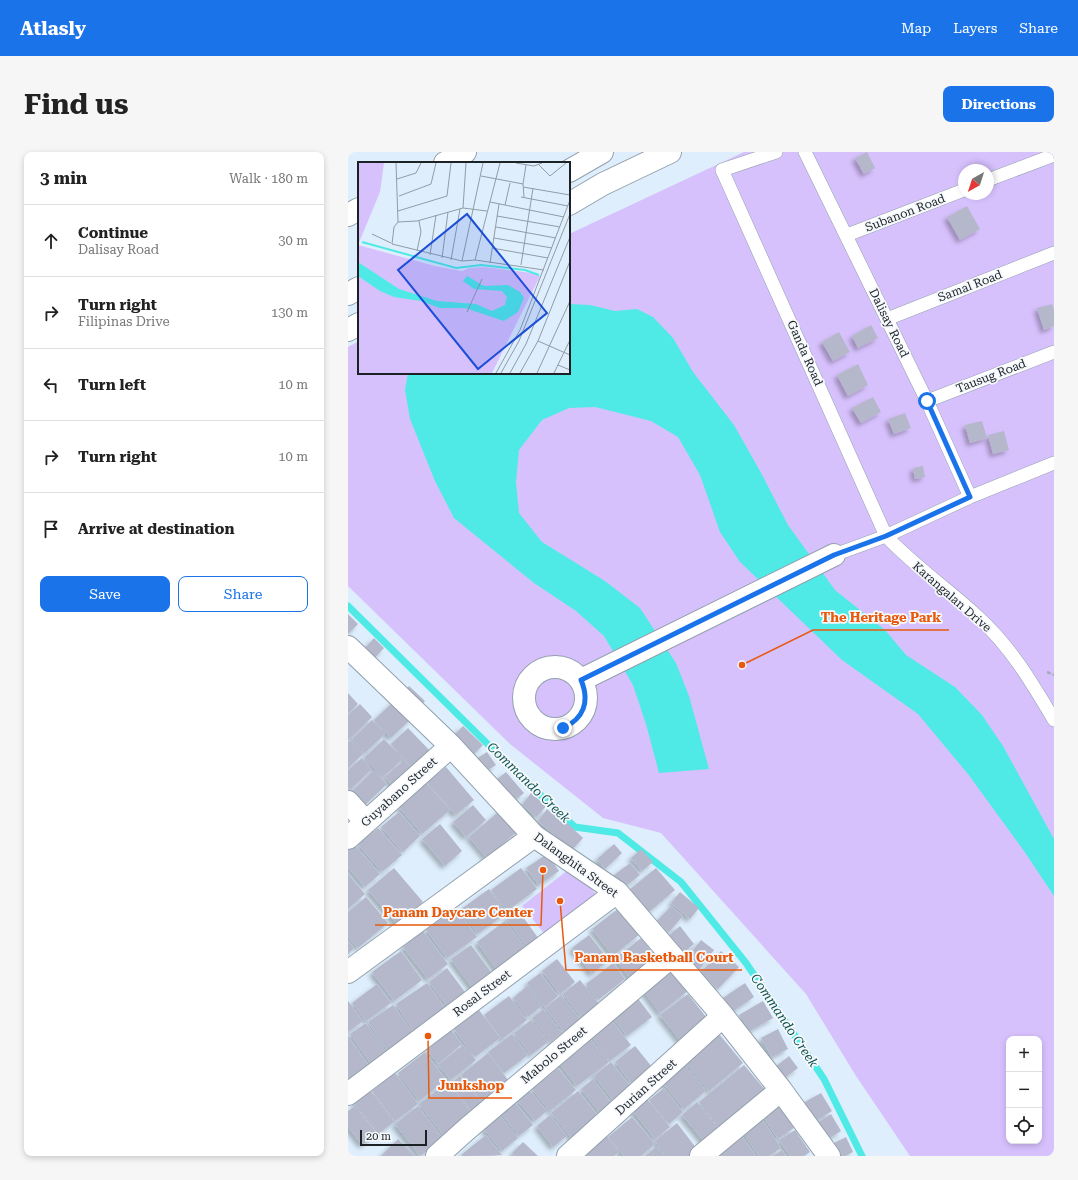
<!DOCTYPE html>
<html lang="en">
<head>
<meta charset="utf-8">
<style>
	:root { --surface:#fff; --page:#f6f6f6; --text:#222; --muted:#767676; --line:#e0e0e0; --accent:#1a73e8 }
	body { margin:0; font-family:"Roboto Serif",serif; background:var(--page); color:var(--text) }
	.controls { position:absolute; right:12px; bottom:12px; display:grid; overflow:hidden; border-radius:8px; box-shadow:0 2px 6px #0003 }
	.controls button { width:36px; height:36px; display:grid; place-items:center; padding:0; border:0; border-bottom:1px solid var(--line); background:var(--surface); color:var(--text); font:20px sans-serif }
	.compass { position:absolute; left:610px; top:12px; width:36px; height:36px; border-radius:50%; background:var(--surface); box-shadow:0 2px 6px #0003; rotate:219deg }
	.scale { position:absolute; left:12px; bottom:10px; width:67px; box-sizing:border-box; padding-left:4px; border:2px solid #1c2126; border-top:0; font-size:11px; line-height:14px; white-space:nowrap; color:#1c2126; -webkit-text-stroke:3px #f6f9fc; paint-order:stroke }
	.stop { position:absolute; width:12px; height:12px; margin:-9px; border:3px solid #1a73e8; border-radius:50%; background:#fff }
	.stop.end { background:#1a73e8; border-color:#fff; box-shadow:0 1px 4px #0008 }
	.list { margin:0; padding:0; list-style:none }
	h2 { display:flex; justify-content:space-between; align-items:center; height:52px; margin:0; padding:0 16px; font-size:17px }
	h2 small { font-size:13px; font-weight:400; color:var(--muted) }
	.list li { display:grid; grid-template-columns:26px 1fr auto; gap:12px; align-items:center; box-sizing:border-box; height:72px; padding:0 16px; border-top:1px solid var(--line) }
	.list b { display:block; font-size:15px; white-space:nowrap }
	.list p { margin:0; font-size:13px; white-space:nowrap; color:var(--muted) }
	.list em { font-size:13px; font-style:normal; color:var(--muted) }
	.actions { display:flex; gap:8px; padding:12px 16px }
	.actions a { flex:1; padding:9px 0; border:1px solid var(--accent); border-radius:8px; text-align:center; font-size:14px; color:var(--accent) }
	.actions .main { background:var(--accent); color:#fff }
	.icon { flex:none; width:22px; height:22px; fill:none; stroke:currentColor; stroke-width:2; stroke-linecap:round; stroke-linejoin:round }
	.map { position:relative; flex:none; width:706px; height:1004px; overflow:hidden; border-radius:8px }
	header { display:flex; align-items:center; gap:24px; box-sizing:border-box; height:56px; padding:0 20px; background:var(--accent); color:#fff }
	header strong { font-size:19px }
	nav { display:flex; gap:22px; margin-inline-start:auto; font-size:14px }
	.intro { display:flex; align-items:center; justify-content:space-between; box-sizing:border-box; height:96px; padding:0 24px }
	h1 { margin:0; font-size:28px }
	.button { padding:10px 18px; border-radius:8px; background:var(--accent); color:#fff; font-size:14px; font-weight:700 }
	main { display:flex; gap:24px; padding:0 24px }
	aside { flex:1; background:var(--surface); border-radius:8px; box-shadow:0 2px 6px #0003 }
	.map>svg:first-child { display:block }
	.green { fill:#d7c1fd; fill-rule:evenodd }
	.water { fill:#4feae5 }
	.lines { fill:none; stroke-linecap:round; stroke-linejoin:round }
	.stream { stroke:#4feae5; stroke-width:7 }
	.building { fill:#b4b8ca; filter:url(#shadow) }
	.service-casing { stroke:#92a1ae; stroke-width:14 }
	.minor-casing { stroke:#92a1ae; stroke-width:24 }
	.primary-casing { stroke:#92a1ae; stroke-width:24 }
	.path { stroke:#a1aeb9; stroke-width:2.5; stroke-dasharray:4 2; stroke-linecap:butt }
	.service { stroke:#fff; stroke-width:13 }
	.minor { stroke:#fff; stroke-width:22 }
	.primary { stroke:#fff; stroke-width:22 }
	.route { stroke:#1a73e8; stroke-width:5 }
	.labels { text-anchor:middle; stroke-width:3.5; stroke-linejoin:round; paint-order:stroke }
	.street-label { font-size:12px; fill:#1c2126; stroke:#f6f9fc }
	.water-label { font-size:13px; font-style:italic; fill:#105351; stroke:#f6f9fc }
	.inset-river { fill:none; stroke:#4feae5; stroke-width:2 }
	.inset-road { fill:none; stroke:#909ca6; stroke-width:1 }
	.view { fill:#1d4ed8; fill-opacity:0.15; stroke:#1d4ed8; stroke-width:2 }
	.inset-edge { fill:none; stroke:#1c2126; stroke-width:2 }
	.leader { fill:none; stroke:#e8590c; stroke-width:1.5 }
	.callout-dot { fill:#e8590c; stroke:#f6f9fc; stroke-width:1.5 }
	.callout-label { font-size:13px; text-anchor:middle; font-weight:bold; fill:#e8590c; stroke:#f6f9fc; stroke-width:3.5; stroke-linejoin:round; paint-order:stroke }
</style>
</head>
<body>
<header>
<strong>Atlasly</strong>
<nav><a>Map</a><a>Layers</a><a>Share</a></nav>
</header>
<div class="intro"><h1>Find us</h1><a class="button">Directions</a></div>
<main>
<aside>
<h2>3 min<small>Walk · 180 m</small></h2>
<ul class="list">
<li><svg class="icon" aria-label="ahead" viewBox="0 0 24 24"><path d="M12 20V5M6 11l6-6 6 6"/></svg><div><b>Continue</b><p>Dalisay Road</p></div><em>30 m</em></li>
<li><svg class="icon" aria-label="right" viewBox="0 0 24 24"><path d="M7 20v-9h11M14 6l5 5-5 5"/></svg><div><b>Turn right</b><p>Filipinas Drive</p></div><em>130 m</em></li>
<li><svg class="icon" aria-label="left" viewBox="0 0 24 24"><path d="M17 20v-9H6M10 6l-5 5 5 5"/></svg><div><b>Turn left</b></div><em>10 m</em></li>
<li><svg class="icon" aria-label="right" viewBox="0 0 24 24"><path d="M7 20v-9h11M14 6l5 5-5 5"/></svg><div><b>Turn right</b></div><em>10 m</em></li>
<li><svg class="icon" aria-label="arrive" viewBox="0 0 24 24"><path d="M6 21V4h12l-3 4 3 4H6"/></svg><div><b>Arrive at destination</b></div></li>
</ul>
<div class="actions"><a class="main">Save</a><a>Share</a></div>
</aside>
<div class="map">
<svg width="706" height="1004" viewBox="0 0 706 1004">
	<defs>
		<filter id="shadow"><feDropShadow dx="-3.5" dy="3.5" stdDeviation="2" flood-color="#0004"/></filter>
	</defs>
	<rect width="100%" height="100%" fill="#deeefc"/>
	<path class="green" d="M396,0H706V1004H562L508,924L458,842L313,681L255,666L162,592L0,434V195L11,189V221H221V82ZM616,18H640V42H616ZM661,887H691V989H661Z
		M225,714L250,745L199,785L174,754Z"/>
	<path class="water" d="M221,152L242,153L267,159L289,157L305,165L325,186L345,220L386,273L412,319L440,373L487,438L537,478L558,503L607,535L634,563L655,594L706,687V744L676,699L620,622L570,562L494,508L392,410L372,380L352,323L330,285L303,269L247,255L221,256L194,268L171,298L168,330L171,361L194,390L257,429L292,456L328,511L341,544L361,617L311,621L298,572L285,533L256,484L228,459L186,431L106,366L87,329L62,267L57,238L60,221H221Z"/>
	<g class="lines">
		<path class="stream" d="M0,454L168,620L227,675L270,681L333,730L398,811L476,927L514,1004"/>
	</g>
	<path class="building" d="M519,0L527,16L516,22L507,6Z
		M619,54L632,77L612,88L599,65Z
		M704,152L706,158V174L696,178L689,156Z
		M523,173L530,186L510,196L504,184Z
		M491,180L502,200L485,209L474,190Z
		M510,212L520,233L500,244L489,223Z
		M525,245L533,260L513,271L504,256Z
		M557,261L563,276L546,282L540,267Z
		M634,269L639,286L622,291L617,273Z
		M656,279L661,298L645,302L640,283Z
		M575,314L577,325L567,327L565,316Z
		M0,462L10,472L0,482Z
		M26,486L36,496L24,509L14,499Z
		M61,534L77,549L70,557L53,542Z
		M0,541L10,552L0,562Z
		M47,548L64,566L43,586L26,568Z
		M12,552L24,565L3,586L0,583V563Z
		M24,568L37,582L17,601L4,587Z
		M115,574L135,593L123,605L103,586Z
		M60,576L84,601L66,618L43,592Z
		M36,587L55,607L35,625L16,606Z
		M2,588L15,602L0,616V590Z
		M139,600L148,613L137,620L128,607Z
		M14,606L24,617L2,638L0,635V618Z
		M56,608L65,618L46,635L37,625Z
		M98,615L126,648L108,663L79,631Z
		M26,618L39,632L15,655L2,641Z
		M158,620L176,641L165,650L147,629Z
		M78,631L102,658L74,682L51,655Z
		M183,641L198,654L189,665L174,653Z
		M125,653L138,668L118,685L105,670Z
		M156,655L173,676L139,706L121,685Z
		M199,657L217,672L218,670L235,686L224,698L190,669Z
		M51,660L72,684L55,700L33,675Z
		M92,672L114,699L97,714L74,687Z
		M30,676L54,703L34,720L10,692Z
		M6,692L32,722L17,735L0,715V697Z
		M266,692L274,701L257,717L249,707Z
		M293,697L305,710L294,719L283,706Z
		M199,702L211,719L191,733L178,716Z
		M282,711L292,723L275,736L265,724Z
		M46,716L75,750L49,772L20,738Z
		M173,716L189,737L159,759L143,738Z
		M308,716L327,738L300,761L281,738Z
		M0,722L17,742L0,757Z
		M141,737L158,761L130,782L112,758Z
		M332,740L351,756L342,767L323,751Z
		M18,745L40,771L10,796L0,785V760Z
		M323,754L335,764L321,780L309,769Z
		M108,756L129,785L99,806L78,778Z
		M271,756L292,782L265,804L244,777Z
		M170,758L193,790L181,798L158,766Z
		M157,769L180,800L151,821L129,790Z
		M332,774L346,792L334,802L319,785Z
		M75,779L100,812L80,827L55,795Z
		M241,783L261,808L244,822L224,796Z
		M293,786L309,806L283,827L267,807Z
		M353,788L366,798L351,818L338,807Z
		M0,789L6,796L0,802Z
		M123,793L146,824L126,838L103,807Z
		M53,799L74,828L46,849L24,820Z
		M373,799L391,815L370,837L352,821Z
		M209,807L227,830L212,842L194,819Z
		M265,811L277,827L250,848L238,832Z
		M99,816L120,844L102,858L81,830Z
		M324,816L341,838L312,861L295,838Z
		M192,821L210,844L197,855L179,831Z
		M232,828L251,852L234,866L215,842Z
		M79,831L101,862L69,884L48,852Z
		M397,831L406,845L384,860L375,846Z
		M29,832L43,851L18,869L4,851Z
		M179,834L194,854L180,865L165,846Z
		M340,842L362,870L334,891L312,863Z
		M213,843L232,867L216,880L197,856Z
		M161,844L179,868L154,887L136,863Z
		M288,844L304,865L279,884L263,863Z
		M0,849L15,869L0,880Z
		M415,849L425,866L400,880L391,863Z
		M45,853L68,886L43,904L20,870Z
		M195,857L214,881L203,890L184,866Z
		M131,858L152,886L127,905L106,877Z
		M260,864L283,893L262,909L240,880Z
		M183,868L200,890L183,903L166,881Z
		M18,871L41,904L25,915L2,882Z
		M430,877L440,897L424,905L413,886Z
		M103,878L114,892L90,912L79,898Z
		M164,882L180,903L156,921L140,900Z
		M238,882L261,910L229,934L207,906Z
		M371,882L395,911L361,939L337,910Z
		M0,884L23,917L0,933Z
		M115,893L128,908L103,928L90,913Z
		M287,894L304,915L283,931L267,910Z
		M77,900L98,928L71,949L50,921Z
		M140,901L163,932L137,953L113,923Z
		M441,904L450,916L435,927L426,916Z
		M263,910L283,935L266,949L246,924Z
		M337,913L358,939L336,957L315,931Z
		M396,913L418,939L372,977L351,950Z
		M210,916L228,938L202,959L184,937Z
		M47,921L70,952L47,969L24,939Z
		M112,924L135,952L124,960L102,932Z
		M245,927L264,952L252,961L233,937Z
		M100,930L125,963L96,984L71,952Z
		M316,936L335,960L321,972L301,948Z
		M22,938L46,970L30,982L6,950Z
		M181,938L199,959L187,969L169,948Z
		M230,939L251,965L224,986L203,961Z
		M473,941L484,959L466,970L455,951Z
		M299,947L322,975L307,987L285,959Z
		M166,949L185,973L171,984L152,960Z
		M349,950L372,979L358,992L334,963Z
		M428,950L446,976L430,987L412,960Z
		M7,954L29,982L14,993L0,975V959Z
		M70,954L95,987L72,1004L47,972Z
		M483,962L493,979L477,989L467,972Z
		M202,963L219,984L205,995L189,974Z
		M152,964L170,986L154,999L136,977Z
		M412,964L433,996L421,1004H411L393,978Z
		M284,965L307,992L293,1004H276L260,985Z
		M329,971L349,997L341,1004H319L307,989Z
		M447,978L462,1000L456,1004H442L431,988Z
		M392,981L408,1004H373L368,998Z
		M138,983L154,1003L115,1004L113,1003Z
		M258,983L271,1000L266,1004H233Z
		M498,985L505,1000L497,1004H490L484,992Z
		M50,987L67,1004H33Z
		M175,990L190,1004H168L164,1001Z
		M309,994L317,1004H297Z
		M434,998L438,1004H425Z"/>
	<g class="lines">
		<defs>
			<path id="service" d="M428,0L374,18L538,384C566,414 600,437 630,465C663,495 684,531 706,568
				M457,0L579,249L622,345
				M640,28L706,3
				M499,83L616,38
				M539,167L706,101
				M579,249L706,200
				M486,403L538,384L622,345L706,311"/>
			<path id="minor" d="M221,52L255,32L322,0
				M0,178L11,172
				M0,495L103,594L186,684L269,740L375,864L433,938L481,1004
				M176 546a31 31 0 1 1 62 0a31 31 0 1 1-62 0Z
				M233,528L486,403
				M0,650L18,670
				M0,686L103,594
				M0,820L186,684
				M0,942L269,740
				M89,1004L119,977L324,804
				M220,1004L375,864
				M353,1004L433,938"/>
			<path id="primary" d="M97,11L117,0
				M221,19L254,0
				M0,63L11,57
				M0,142L11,136"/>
		</defs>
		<use href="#service" class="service-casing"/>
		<use href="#minor" class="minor-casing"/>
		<use href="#primary" class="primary-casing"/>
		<path class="path" d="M699,520L706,523"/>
		<use href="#service" class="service"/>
		<use href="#minor" class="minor"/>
		<use href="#primary" class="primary"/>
	</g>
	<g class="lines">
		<path class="route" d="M215,576C236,567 242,549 233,528L486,403L538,384L622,345L579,249"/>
	</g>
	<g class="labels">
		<g class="street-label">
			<text transform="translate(557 61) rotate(-21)" y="4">Subanon Road</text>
			<text transform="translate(622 134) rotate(-21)" y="4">Samal Road</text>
			<text transform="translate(541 171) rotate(64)" y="4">Dalisay Road</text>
			<text transform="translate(457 201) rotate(66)" y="4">Ganda Road</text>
			<text transform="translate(643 224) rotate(-21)" y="4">Tausug Road</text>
			<text transform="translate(604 445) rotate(41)" y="4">Karangalan Drive</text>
			<text transform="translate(51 640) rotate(-42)" y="4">Guyabano Street</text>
			<text transform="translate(228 713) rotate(36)" y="4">Dalanghita Street</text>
			<text transform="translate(134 841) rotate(-37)" y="4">Rosal Street</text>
			<text transform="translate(206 903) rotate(-40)" y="4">Mabolo Street</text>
			<text transform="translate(298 935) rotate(-42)" y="4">Durian Street</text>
		</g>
		<g class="water-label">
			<text transform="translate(181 630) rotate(44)" y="5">Commando Creek</text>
			<text transform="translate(437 868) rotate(56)" y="5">Commando Creek</text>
		</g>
	</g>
	<g transform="translate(10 10)">
		<rect width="212" height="212" fill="#deeefc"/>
		<path d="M0,1H26L22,30L0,83L77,104L104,109L111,106L126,105L174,111L182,114L134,211H0Z" fill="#d7c1fd"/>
		<path d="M0,100L41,127L79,139L118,142L134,149L147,143L149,135L144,129L116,127L105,119L109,114L126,124L150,123L162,130L166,136L160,150L146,159L107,146H82L63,139L36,135L22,129L0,114Z" fill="#4feae5"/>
		<path class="inset-river" d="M4,80L98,106L123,103L167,108L181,113"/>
		<path class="inset-road" d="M38,1L40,60M158,1L176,4L184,1M181,3L192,14L208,1M123,14L165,22M39,17L58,11L63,1M165,25L212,33M41,34L73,22L78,1M163,35L210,44M166,35L165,22L168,3M132,40L206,55M147,43L152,21M105,46L108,1M40,49L89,34L93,1M139,54L202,65M40,60L36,65L34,82L104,99L117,98L186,108M40,60L59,59L105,46L129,49M138,65L198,76M14,72L33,81M136,76L194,86M134,86L190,96M59,89L63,70L61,59M72,93L78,53M84,96L90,50M93,98L102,47M117,98L142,1M104,99L125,1M132,101L141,42M163,103L175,26M109,150L124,117M180,179L212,193M200,203L212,208M138,211L162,168L212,38M143,211L161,179L212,52M152,211L168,182L212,75M162,211L180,179L212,99M179,211L212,139M196,211L212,178"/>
		<path class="view" d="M109,52L189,151L120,207L40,108Z"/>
		<rect width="212" height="212" class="inset-edge"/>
	</g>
	<path class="leader" d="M394 513L465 478H601M195 718L193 773H27M212 749L218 818H394M80 884L81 946H164"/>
	<g class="callout-dot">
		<circle cx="394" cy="513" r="4"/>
		<circle cx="195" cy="718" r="4"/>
		<circle cx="212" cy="749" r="4"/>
		<circle cx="80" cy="884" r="4"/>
	</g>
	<g class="callout-label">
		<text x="533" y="470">The Heritage Park</text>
		<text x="110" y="765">Panam Daycare Center</text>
		<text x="306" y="810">Panam Basketball Court</text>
		<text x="123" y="938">Junkshop</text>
	</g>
</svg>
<div class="controls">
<button>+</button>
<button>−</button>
<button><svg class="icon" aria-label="locate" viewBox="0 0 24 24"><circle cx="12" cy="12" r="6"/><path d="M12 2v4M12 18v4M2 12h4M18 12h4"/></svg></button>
</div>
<svg class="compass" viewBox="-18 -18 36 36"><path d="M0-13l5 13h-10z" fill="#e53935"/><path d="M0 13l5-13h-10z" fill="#767676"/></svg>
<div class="scale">20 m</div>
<div class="stop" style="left:579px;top:249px"></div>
<div class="stop end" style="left:215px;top:576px"></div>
</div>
</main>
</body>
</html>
